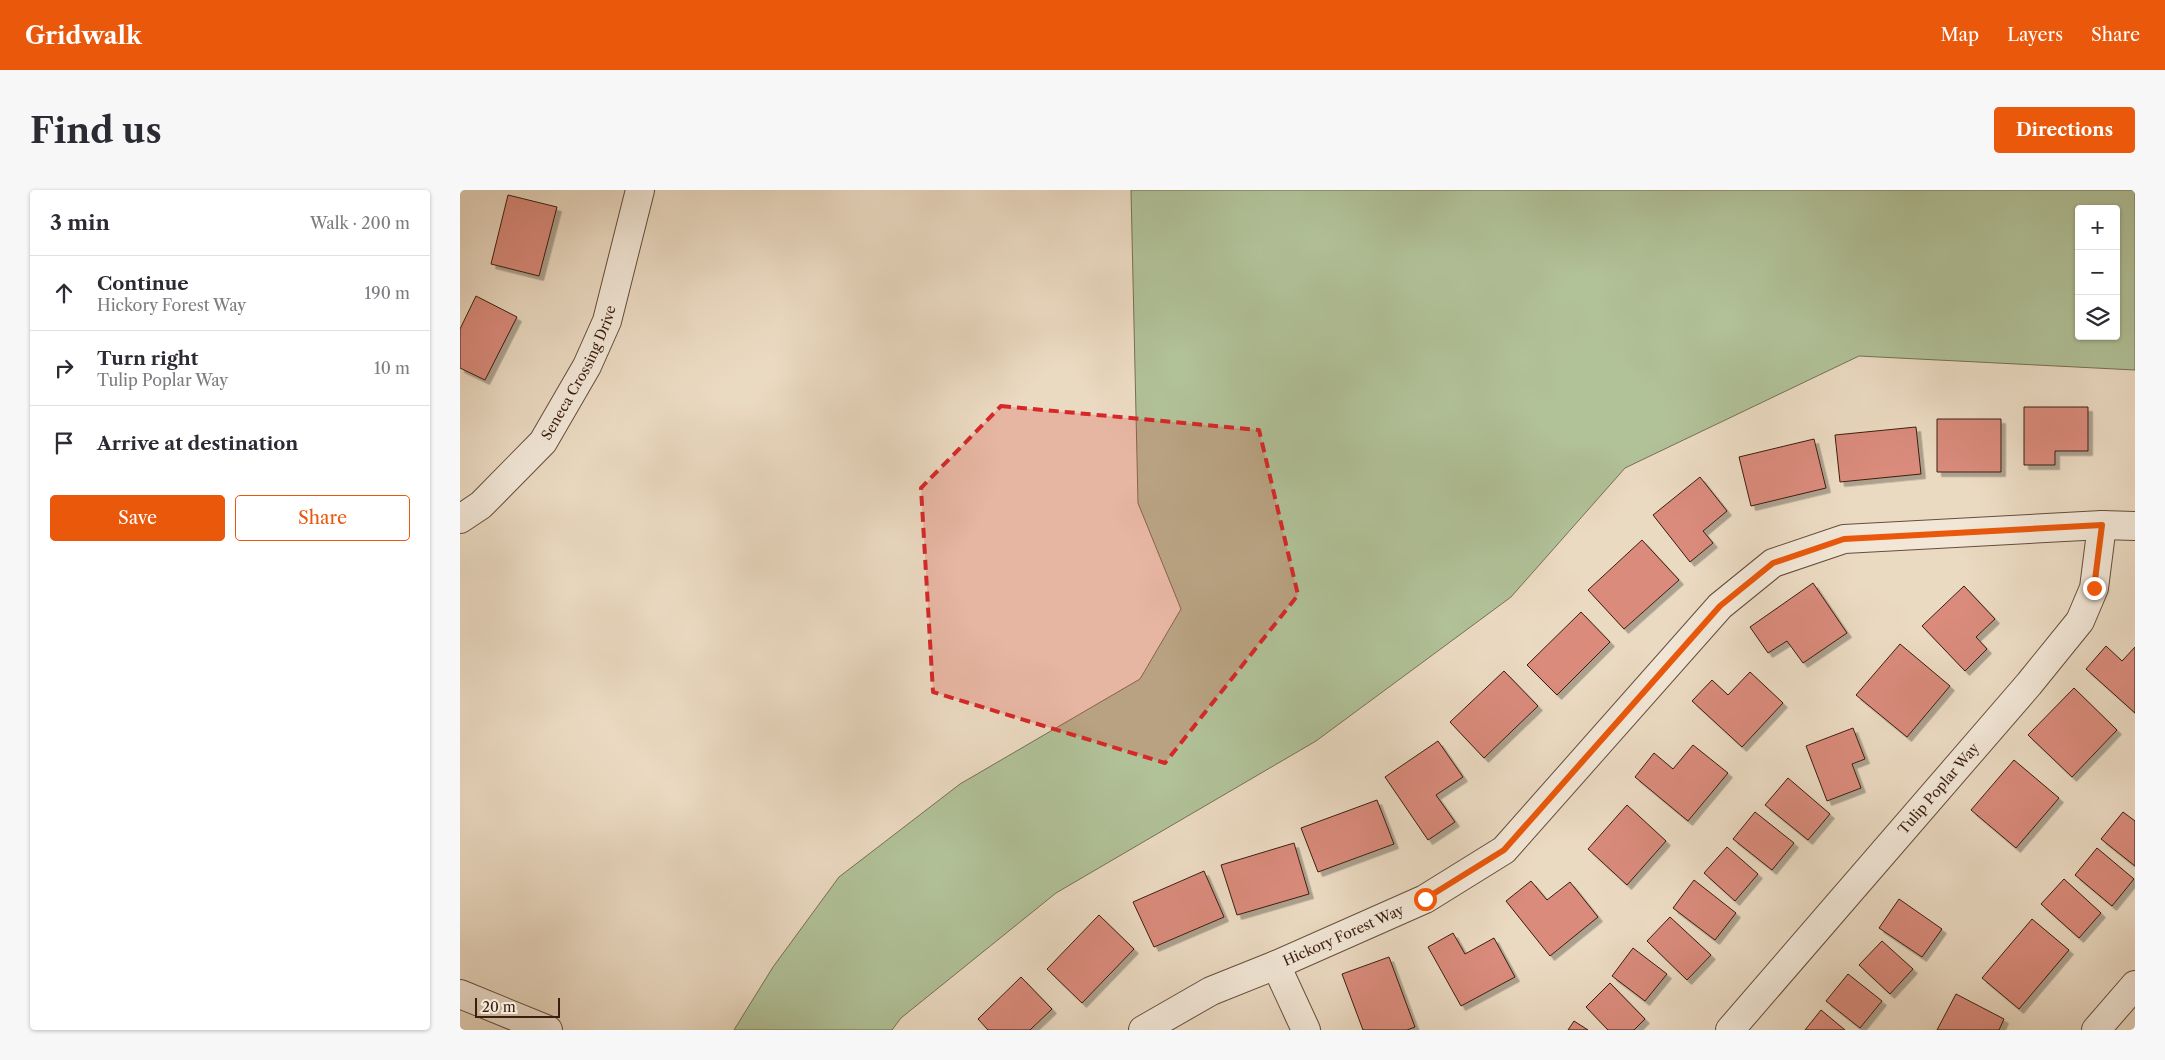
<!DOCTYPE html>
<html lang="en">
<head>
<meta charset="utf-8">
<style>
	:root { --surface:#fff; --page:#f7f7f7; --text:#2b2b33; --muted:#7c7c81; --line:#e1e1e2; --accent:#ea580c }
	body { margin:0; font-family:"Libre Caslon Text",serif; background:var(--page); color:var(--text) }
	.controls { position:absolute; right:15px; top:15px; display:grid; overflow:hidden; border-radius:5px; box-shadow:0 1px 4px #0004 }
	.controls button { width:45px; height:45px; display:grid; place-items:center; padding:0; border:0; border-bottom:1px solid var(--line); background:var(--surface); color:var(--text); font:25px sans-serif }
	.scale { position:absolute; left:15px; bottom:12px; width:85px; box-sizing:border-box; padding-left:5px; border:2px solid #3b1e0e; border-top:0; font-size:14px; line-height:18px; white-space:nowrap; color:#3b1e0e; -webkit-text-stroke:4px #f2e7d7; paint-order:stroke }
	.stop { position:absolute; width:15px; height:15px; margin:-11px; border:4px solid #ea580c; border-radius:50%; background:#fff }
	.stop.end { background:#ea580c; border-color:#fff; box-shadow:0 1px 5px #0008 }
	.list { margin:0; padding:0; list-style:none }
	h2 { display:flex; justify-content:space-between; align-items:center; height:65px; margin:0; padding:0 20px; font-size:21px }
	h2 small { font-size:16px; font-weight:400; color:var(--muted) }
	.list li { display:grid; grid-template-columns:32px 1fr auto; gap:15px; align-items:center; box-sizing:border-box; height:75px; padding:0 20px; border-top:1px solid var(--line) }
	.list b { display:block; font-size:19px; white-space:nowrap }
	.list p { margin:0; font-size:16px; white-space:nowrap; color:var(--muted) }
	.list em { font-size:16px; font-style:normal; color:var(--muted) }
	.actions { display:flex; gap:10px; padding:15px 20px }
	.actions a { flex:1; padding:11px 0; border:1px solid var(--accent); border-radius:5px; text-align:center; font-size:18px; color:var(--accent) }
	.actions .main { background:var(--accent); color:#fff }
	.icon { flex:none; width:28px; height:28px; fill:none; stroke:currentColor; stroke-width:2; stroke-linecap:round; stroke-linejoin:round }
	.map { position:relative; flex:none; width:1675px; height:840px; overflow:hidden; border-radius:5px }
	header { display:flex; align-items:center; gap:30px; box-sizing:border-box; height:70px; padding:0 25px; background:var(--accent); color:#fff }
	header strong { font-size:24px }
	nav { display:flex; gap:28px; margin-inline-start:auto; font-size:18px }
	.intro { display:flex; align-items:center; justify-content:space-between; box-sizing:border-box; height:120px; padding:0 30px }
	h1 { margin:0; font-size:35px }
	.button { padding:12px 22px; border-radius:5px; background:var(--accent); color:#fff; font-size:18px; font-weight:700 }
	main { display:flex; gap:30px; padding:0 30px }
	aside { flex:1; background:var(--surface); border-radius:5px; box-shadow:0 1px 4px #0004 }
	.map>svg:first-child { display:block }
	.green { fill:#b1c198; stroke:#767053; fill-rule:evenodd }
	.building { fill:#da8b7b; stroke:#3b1e0e; filter:url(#shadow) }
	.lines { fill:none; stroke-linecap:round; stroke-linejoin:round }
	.street-casing { stroke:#674d3b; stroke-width:30 }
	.street { stroke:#f2e7d7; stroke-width:28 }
	.route { stroke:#ea580c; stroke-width:6 }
	.marked { fill:#d62828; fill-opacity:0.2; stroke:#d62828; stroke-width:4; stroke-dasharray:10 6; stroke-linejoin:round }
	.labels { text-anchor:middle; stroke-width:5; stroke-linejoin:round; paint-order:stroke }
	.street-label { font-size:14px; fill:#3b1e0e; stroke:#f2e7d7 }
</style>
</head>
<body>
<header>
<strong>Gridwalk</strong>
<nav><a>Map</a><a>Layers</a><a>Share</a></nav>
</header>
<div class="intro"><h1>Find us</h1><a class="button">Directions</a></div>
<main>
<aside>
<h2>3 min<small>Walk · 200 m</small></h2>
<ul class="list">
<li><svg class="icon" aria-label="ahead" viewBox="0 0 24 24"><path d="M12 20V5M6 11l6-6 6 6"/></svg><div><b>Continue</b><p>Hickory Forest Way</p></div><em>190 m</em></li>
<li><svg class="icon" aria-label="right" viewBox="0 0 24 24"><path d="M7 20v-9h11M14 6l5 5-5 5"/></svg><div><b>Turn right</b><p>Tulip Poplar Way</p></div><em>10 m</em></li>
<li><svg class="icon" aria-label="arrive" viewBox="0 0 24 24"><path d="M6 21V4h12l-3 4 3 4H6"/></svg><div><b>Arrive at destination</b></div></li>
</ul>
<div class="actions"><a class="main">Save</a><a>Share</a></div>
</aside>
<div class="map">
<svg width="1675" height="840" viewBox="0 0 1675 840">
	<defs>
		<filter id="shadow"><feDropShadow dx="4.5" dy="4.5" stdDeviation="0" flood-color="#0004"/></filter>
	</defs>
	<rect width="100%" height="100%" fill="#ebdac2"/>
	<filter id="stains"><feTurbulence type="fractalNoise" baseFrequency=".004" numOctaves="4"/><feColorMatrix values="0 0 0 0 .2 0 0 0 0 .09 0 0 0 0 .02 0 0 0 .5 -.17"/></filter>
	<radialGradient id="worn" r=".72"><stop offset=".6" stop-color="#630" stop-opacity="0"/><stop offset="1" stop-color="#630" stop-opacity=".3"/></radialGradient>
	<path class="green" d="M671,0H1675V180L1399,166L1165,278L1051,407L856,551L596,703L441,828L432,840H274L313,777L379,687L500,594L680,489L721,419L678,313ZM1619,19H1656V146H1619Z"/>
	<path class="building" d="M48,5L97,17L79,86L31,74Z
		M16,106L57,127L25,190L0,178V139Z
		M1564,217H1628V261H1595V275H1564Z
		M1477,229H1541V282H1477Z
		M1456,237L1461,284L1380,292L1375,245Z
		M1354,249L1366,298L1291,316L1279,267Z
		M1240,287L1267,321L1243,341L1253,353L1230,372L1193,325Z
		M1182,350L1219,390L1164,439L1128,400Z
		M1353,393L1387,443L1343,473L1327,451L1308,463L1290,437Z
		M1504,396L1535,429L1516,447L1527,459L1505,481L1462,436Z
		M1121,422L1150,452L1097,505L1067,475Z
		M1440,454L1490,496L1447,547L1396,505Z
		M1646,456L1662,471L1675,457V523L1626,479Z
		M1044,481L1078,516L1024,568L990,532Z
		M1290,482L1323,513L1282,557L1232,511L1252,490L1268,505Z
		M1614,498L1657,540L1612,587L1568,545Z
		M1393,538L1405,569L1392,574L1401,598L1367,611L1346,556Z
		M978,551L1003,587L976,605L995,632L968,650L925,587Z
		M1233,555L1268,583L1228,631L1175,587L1194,563L1213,579Z
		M1554,570L1599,608L1556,658L1511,620Z
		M1328,588L1370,624L1348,650L1305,615Z
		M917,610L934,654L858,682L841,638Z
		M1167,615L1206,651L1167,695L1128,659Z
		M1295,622L1334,653L1312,680L1273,649Z
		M1663,622L1675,631V676L1641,649Z
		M834,653L849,704L777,725L761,675Z
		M1267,657L1298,684L1275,711L1244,683Z
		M1637,658L1674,689L1652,716L1615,685Z
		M744,681L764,727L694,757L673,712Z
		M1604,689L1641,723L1619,748L1581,714Z
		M1234,690L1276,723L1255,750L1213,718Z
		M1071,691L1087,710L1110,692L1138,727L1090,766L1046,711Z
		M1439,709L1482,739L1462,767L1419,738Z
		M639,725L674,759L622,813L587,779Z
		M1210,727L1251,765L1227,790L1187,751Z
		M1572,729L1609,760L1559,819L1522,788Z
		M993,743L1005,764L1034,748L1055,787L1001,816L968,757Z
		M1422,751L1453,779L1430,804L1399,775Z
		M1173,758L1207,784L1185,811L1152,786Z
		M929,767L955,837L947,840H903L882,784Z
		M1388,784L1422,811L1400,838L1366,811Z
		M561,787L592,819L570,840H528L518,829Z
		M1150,793L1185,829L1174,840H1148L1126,817Z
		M1496,804L1544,829L1539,840H1477Z
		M1361,820L1385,840H1345Z
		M1114,831L1128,840H1108Z"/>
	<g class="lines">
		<defs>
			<g id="street">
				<path id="s1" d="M0,329L21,315L83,252L127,176L147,131L180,0"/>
				<path d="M816,775L846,840"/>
				<path d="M0,804L88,840"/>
				<path id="s2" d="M683,840L751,801L816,775L965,709L1044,660L1260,416L1313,373L1384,349L1642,335L1675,336"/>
				<path id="s3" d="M1270,840L1569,494L1620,431L1634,398L1642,335"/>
				<path d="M1636,840L1675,795"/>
			</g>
		</defs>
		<use href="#street" class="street-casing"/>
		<use href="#street" class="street"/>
	</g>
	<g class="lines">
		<path class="route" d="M965,709L1044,660L1260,416L1313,373L1384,349L1642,335L1634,398"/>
	</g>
	<path class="marked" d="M541,216L799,240L838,405L705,573L473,502L461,298Z"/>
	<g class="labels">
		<g class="street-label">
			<text dy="5" stroke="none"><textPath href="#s1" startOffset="192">Seneca Crossing Drive</textPath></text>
			<text dy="5" stroke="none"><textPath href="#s3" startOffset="319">Tulip Poplar Way</textPath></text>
			<text dy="5" stroke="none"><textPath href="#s2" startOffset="222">Hickory Forest Way</textPath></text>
		</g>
	</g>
	<rect width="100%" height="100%" filter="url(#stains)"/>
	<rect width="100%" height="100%" fill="url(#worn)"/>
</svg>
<div class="controls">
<button>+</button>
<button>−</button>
<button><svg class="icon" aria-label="layers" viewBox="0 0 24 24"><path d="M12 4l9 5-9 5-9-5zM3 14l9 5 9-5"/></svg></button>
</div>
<div class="scale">20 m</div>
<div class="stop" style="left:965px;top:709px"></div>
<div class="stop end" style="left:1634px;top:398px"></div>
</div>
</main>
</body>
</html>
